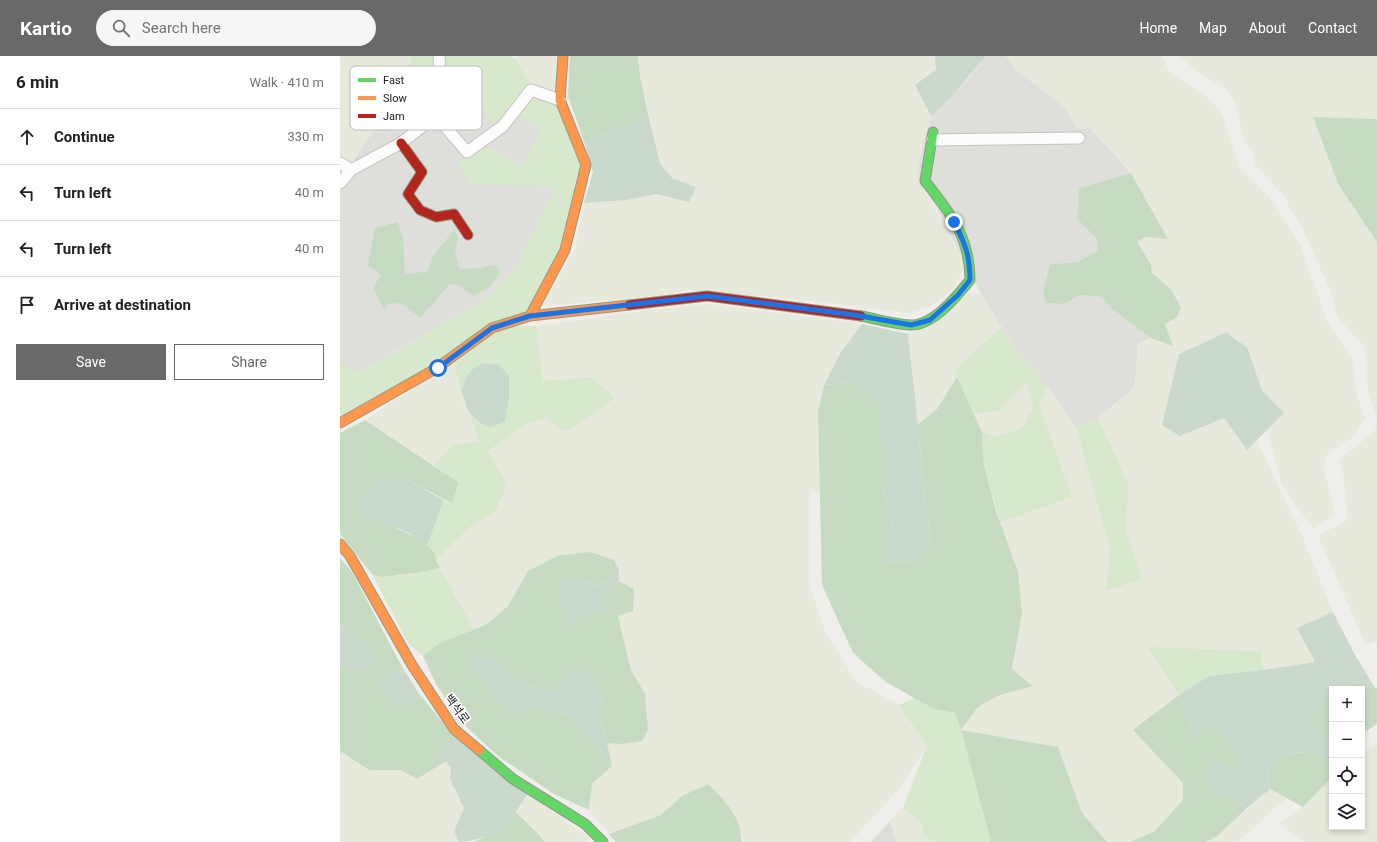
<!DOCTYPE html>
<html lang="en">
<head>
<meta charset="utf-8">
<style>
	:root { --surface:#fff; --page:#f6f6f6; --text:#202124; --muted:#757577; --line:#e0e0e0; --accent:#696967 }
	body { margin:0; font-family:Roboto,"Noto Sans KR",sans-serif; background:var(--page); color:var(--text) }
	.controls { position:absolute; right:12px; bottom:12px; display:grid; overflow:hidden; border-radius:0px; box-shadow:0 2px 6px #0003 }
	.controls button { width:36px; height:36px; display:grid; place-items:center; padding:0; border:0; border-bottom:1px solid var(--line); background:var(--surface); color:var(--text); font:20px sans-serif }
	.stop { position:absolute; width:12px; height:12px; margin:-9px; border:3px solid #1a73e8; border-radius:50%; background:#fff }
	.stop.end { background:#1a73e8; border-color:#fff; box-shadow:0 1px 4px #0008 }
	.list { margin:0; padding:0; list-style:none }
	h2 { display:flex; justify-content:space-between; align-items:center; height:52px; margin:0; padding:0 16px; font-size:17px }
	h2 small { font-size:13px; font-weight:400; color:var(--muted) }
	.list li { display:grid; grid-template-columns:26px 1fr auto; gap:12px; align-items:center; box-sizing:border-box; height:56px; padding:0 16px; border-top:1px solid var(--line) }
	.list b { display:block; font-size:15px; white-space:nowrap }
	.list em { font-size:13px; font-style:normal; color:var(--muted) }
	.actions { display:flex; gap:8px; padding:12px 16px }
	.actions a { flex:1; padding:9px 0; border:1px solid var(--accent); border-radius:0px; text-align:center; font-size:14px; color:var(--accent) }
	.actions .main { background:var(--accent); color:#fff }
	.icon { flex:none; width:22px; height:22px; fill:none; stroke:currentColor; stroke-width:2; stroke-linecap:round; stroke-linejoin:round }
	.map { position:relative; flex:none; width:1037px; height:786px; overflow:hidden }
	header { display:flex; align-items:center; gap:24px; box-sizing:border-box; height:56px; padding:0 20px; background:var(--accent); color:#fff }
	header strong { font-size:19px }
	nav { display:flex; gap:22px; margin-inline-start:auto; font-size:14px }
	.search { width:280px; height:36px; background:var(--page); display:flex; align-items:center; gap:10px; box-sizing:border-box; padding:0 14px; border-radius:22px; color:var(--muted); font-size:15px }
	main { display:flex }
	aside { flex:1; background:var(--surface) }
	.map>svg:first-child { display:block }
	.residential { fill:#dededb }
	.religious { fill:#dddddb }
	.farmland { fill:#e7e9dc }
	.grass { fill:#d7e8cd }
	.forest { fill:#c7dbc3 }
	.cemetery { fill:#cbd9cd }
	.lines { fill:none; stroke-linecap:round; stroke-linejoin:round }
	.street-casing { stroke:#c5c4c2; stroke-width:13 }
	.fast-casing { stroke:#939884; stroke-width:11 }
	.slow-casing { stroke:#939884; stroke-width:11 }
	.jam-casing { stroke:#939884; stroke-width:11 }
	.street { stroke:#fdfcfc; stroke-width:11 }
	.fast { stroke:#63d668; stroke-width:9 }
	.slow { stroke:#ff974d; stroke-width:9 }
	.jam { stroke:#b3261e; stroke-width:9 }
	.route { stroke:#1a73e8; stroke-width:5 }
	.labels { text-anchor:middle; stroke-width:3.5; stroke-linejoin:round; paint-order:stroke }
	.street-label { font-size:12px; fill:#212121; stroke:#fff }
	.key { fill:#fff; stroke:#bcbcbc; stroke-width:1 }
	.key-label { font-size:11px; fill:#212121 }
</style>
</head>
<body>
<header>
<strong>Kartio</strong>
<div class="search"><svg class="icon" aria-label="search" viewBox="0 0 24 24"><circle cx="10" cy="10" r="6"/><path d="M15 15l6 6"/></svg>Search here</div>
<nav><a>Home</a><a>Map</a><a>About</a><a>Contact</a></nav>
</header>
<main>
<aside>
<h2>6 min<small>Walk · 410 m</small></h2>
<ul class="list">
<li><svg class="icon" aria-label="ahead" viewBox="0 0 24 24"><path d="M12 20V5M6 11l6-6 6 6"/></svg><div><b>Continue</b></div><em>330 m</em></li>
<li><svg class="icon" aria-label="left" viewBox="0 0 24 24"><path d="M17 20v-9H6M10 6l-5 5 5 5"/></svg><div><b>Turn left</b></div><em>40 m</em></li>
<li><svg class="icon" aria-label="left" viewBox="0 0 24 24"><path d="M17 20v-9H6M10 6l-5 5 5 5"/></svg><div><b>Turn left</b></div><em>40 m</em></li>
<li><svg class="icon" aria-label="arrive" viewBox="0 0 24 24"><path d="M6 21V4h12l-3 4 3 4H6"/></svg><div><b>Arrive at destination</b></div></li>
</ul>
<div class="actions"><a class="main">Save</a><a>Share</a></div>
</aside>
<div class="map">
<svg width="1037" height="786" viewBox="0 0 1037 786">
	<rect width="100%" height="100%" fill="#efeeea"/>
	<path class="residential" d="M646,0H666L675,13L725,52L737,73L750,72L791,117L739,132L737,163L757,183L758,194L738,206L710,208L703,235L707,247L724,248L740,239L762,241L772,253L811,282L798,287L795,331L758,362L736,372L712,336L677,296L641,238L596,151L577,121L583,86L591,60L628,23Z
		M65,27L117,45L141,49L155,71L172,53L202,73L183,111L145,89L118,108L131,128L216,130L176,210L144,245L17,317L0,308V121L10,110Z"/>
	<path class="religious" d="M550,765L556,786H531Z"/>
	<path class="farmland" d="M0,0H71L65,27L10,110L0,102Z
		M178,0H218L216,38L191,30L176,4Z
		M298,0H595L596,14L575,29L591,60L583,86L577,121L626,209L612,234L590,251L569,257L455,243L348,234L318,240L202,250L235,192L244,147L287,144L316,138L349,146L355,131L332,122L320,107L300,20Z
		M666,0H822L829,15L865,39L879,52L886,68L900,111L933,145L960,188L988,267L1012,301L1017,338L1025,362L1014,380L987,398L983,409L995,459L973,473L941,427L927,374L944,357L922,334L907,291L889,279L840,380L884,362L907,394L917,384L963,482L993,556L957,572L975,606L923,614L921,595L807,592L839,639L794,674L843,727V744L815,775L790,786H767L742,757L718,691L621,674L638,651L660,639L692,629L672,613L682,557L679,523L660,466L731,441L699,348L708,331L736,372L770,492L766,535L802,523L786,472L789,429L758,362L795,331L798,287L811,282L832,289L825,268L836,262L831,233L812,217L811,208L797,186L805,181L828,183L791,117L750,72L737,73L725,52L675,13Z
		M840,0H1037V62L1025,63L973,61L998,128L1037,186V361L1028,338L1025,291L997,261L991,236L964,176L943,139L915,109L913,97L904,85L896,49L886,33L856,15Z
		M628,237L641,238L661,271L615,314L617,321L597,353L578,368L568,278L591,270Z
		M370,248L522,268L501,296L484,329L478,356L480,437L470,436L469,528L486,578L517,626L559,649L587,690L558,734L510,786H401V776L342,740L321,759L269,778L249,754L252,728L272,710L267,687L281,688L305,638L291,614L278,560L294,533L279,525V514L188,515L168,550L147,568L134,573L96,504L132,469L155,456L167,429L148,395L187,368L206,361L251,321L203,325L196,270L309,254Z
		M114,308L122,341L139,386L113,388L94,410L25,364L106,311Z
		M687,325L693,353L682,372L655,381L642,376L634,358L658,355Z
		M1037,362V585L1026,589L978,480L1007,464L1004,422L999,404L1035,375Z
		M1037,688V786H964L939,767L963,751L992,721V771H1022V699L1025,695Z
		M0,695L29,714H61L77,723L106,705L111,712L110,723L124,752L114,775L119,786H0Z
		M930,733L946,742L898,786H866L877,780Z
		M187,738L251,782L246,786H204L202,782L176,756Z
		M563,751L583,769L582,779L596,786H556L550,765Z"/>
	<path class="grass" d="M71,0H94L98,38L65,27Z
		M104,0H170L176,4L191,30L155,72L141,49L109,42Z
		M192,38L217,49L242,112L224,183L187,257L0,362V308L18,317L144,245L176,210L215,131L131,128L117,108L145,89L183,111L202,73L177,57Z
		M175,270H196L203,325L251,321L275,342L225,376L206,361L187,368L148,395L167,429L155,456L132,469L96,504L95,497L87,490L104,444L112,447L119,428L94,410L113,388L139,386L128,355L140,367L165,366L169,345V320L129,316L121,335L114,308L154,277Z
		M661,271L677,296L708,331L699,348L732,441L660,466L643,404L642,376L655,381L682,372L693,353L687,326L658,355L634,358L617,321L615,314Z
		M758,362L789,429L786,472L802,523L766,535L770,492L736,372Z
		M100,512L134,573L98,588L83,600L68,587L32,518C53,524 79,517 100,512Z
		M807,591L921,595L923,614L869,620L839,639Z
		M575,642L594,653L615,657L621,674L651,786H596L582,779L583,769L563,751L587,690L559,649Z"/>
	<path class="forest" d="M230,0H298L300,20L308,58L290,68L244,85L228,40Z
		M973,61L1037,63V186L998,128Z
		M791,117L828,183L805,181L797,186L811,208L812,217L831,233L841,252L836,262L825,268L833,290L811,282L772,253L762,241L740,239L724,248L706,247L703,235L710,208L738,206L758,194L757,183L737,163L739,132Z
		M58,166L63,182L65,219L88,215L93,200L115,173L118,183L115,197L120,213L142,212L152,209L159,212V219L148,232L134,240L118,229L110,228L80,262L62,247L48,248L44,254L33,232L41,219L28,210L35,172Z
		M617,321L642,376L643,404L656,455L678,516L682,557L672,613L693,630L660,639L638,651L621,674L718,691L742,757L767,786H651L621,674L615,657L594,653L546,626L513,597L482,529L478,356L484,329L513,327L540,347V380L552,411L543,436L552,466L547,507L578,503L591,482L584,441L578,368L597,353Z
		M25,364L119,427L112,447L65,423L55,472L80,483L95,497L96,504L100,512L78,517L42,521L32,518L0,478V377Z
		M251,496L274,504L279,514L267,526L256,529L233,524L215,532L261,539L279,525L294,533L293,555L278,560L291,614L305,638L308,674L302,685L281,688L267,687L258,656L264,640L237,614L215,636L193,631L175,624L154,604L168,656L193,652L228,659L249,681L272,710L252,728L249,754L214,738L158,700L120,665L96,628L83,600L98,588L147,568L168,550L188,515L219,499Z
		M0,502L12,516L62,611L36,629L41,636L61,650L81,640L112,678L100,697L106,705L77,723L61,714H29L0,695V610L8,613L9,571L0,568Z
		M1011,627L1035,632L1037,633V668L1022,678V633H1000Z
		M992,637V685L982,679L968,666L988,639Z
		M839,639L853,679L867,670H876L886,686L906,706L898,714L869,733L886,738L907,752L877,780L866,786H790L815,775L843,744V727L793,674Z
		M973,696L985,702L992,698V721L963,751L930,733L927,716L945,697Z
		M368,728C385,745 402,761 401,786H276L269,778L321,759L342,740Z
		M176,756L202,782L204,786H133L160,775Z"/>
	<path class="cemetery" d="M595,0H646L612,40L591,60L575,29L596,14Z
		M308,58L320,107L332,122L356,131L349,146L316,138L287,144L244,147L253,116L244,85L290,68Z
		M522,268L568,278L578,368L584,441L591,482L578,503L546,507L552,466L543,436L551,411L540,381V347L513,327L484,329L501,296Z
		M887,276L889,279L907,291L922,334L944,357L907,394L884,362L840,380L822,369L839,298Z
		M142,307L158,308L169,320V345L165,366L150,371L140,367L128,355L121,335L129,316Z
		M65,423L104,444L87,490C71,474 45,468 24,462L19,443L43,426Z
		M279,514V525L262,539L263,552L232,567L220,546L215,532L233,524L256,529L267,526Z
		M993,556L1014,597L1035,632L1011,627L1000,633H992V637L988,639L968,666L982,679L992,685V698L985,703L973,696L945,697L927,716L930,733L907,752L886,738L869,733C865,720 862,712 873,702L898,714L905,705L886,686L876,670H867L853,679L839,639L869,620L923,614L975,606L957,572Z
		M0,568L8,571L32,594L31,611L27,614L8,613L0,610Z
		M133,597L154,604L175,624L193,631L215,636L237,614L252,619L264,640L258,656L267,687L272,710L249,681L228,659L193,652L168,657L132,611Z
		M62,611L81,640L61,650L41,636L36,629Z
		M112,678L187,738C179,751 172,764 161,774C153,780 129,786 119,786L114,775L124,752L110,723L111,712L100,697Z"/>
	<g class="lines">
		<defs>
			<path id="street" d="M99,0L102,48L96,60L127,96L163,70L191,34L220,44
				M592,84L739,82
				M0,107L11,114L61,87L96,60
				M0,127L11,114"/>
			<path id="fast" d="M521,260C537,263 553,268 570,269C593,270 617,240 630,224C630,181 611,158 585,125L593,76
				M139,694L173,723L245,768L263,786"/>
			<path id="slow" d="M190,260L225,194L246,109L220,44L223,0
				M0,367L97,312L152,272L190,260L289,249
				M0,488L10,500L72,609L114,673L139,694"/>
			<path id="jam" d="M61,87L82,116L68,138L80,154L96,161L114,158L128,179
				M289,249L367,240L521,260"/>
		</defs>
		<use href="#street" class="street-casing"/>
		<use href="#fast" class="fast-casing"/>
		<use href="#slow" class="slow-casing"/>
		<use href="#jam" class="jam-casing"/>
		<use href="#street" class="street"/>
		<use href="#fast" class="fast"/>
		<use href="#slow" class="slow"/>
		<use href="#jam" class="jam"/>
	</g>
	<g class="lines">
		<path class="route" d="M98,312L152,272L190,260L367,240L515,259L571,269L590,264L618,239L630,224C630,200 625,187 614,166"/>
	</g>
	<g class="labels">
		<g class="street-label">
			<text transform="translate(117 653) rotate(54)" y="4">백석로</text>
		</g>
	</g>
	<rect x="10" y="10" width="132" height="64" rx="6" class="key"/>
	<rect x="18" y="22" width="18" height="4" fill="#63d668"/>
	<rect x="18" y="40" width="18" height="4" fill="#ff974d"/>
	<rect x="18" y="58" width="18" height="4" fill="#b3261e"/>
	<g class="key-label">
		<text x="43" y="28">Fast</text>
		<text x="43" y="46">Slow</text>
		<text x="43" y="64">Jam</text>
	</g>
</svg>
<div class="controls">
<button>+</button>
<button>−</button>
<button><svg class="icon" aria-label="locate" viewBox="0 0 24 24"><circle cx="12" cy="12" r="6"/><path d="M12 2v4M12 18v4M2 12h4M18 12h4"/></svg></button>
<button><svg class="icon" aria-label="layers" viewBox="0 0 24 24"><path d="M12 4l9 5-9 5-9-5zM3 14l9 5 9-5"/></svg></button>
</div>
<div class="stop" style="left:98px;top:312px"></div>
<div class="stop end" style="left:614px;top:166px"></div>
</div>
</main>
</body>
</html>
